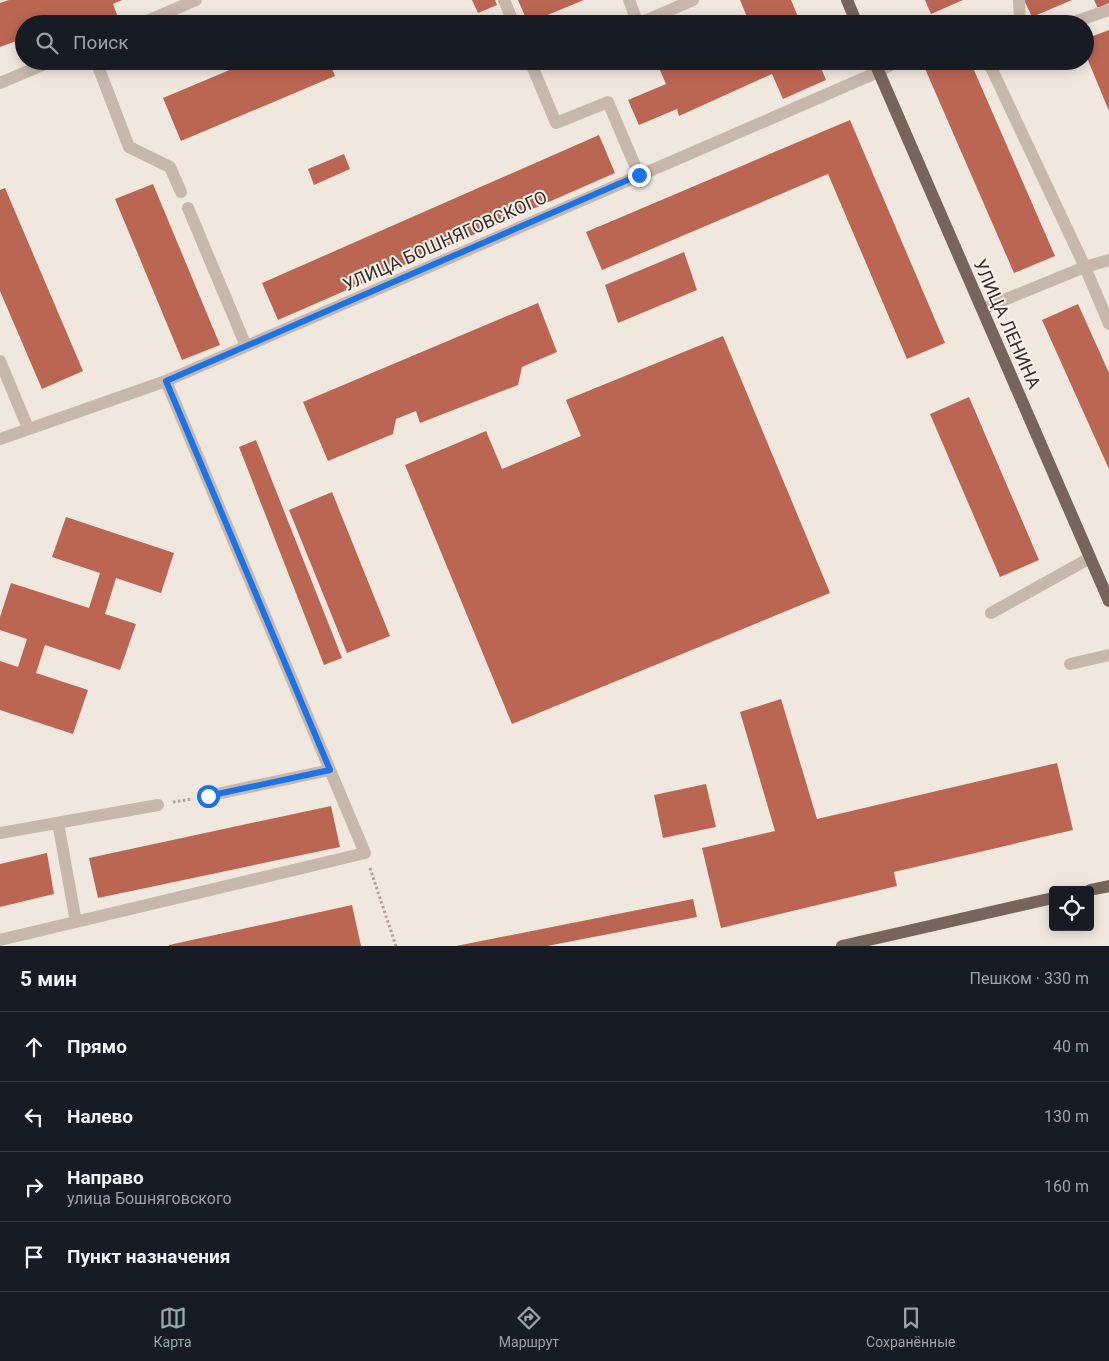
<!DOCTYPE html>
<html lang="ru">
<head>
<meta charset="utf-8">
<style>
	:root { --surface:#171b24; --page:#20242c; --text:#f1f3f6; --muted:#9ea1a6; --line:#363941; --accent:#94abad }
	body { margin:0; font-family:Roboto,sans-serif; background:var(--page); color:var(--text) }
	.controls { position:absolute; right:15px; bottom:15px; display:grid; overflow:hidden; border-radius:5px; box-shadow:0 2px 12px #0003 }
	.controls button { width:45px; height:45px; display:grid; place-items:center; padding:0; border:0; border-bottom:1px solid var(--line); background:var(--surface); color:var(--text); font:25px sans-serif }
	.stop { position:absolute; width:15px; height:15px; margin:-11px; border:4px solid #1a73e8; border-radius:50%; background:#fff }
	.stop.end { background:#1a73e8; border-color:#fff; box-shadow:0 1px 5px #0008 }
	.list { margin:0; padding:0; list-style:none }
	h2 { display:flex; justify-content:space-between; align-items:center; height:65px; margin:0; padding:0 20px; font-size:21px }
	h2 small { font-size:16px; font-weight:400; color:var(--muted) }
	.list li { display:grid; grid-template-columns:32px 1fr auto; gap:15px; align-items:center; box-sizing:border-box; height:70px; padding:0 20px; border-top:1px solid var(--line) }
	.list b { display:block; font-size:19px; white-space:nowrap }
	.list p { margin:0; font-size:16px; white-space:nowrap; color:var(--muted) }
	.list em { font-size:16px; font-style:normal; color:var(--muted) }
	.icon { flex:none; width:28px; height:28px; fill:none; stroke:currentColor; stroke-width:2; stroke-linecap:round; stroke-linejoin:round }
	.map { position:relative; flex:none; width:1109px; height:946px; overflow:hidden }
	.search { position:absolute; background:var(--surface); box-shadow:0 2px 12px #0003; left:15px; right:15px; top:15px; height:55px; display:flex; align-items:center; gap:12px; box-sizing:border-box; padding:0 18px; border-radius:28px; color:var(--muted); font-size:19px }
	.sheet { height:345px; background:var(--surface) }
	nav { display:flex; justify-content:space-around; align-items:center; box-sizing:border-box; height:70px; border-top:1px solid var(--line); background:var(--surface); font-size:14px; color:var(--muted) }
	nav a { display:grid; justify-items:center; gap:2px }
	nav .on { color:var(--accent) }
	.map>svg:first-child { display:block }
	.building { fill:#bb6653 }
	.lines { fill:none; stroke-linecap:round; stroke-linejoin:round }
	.path { stroke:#b3a196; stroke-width:3; stroke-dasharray:2.5 2.5; stroke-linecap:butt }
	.minor { stroke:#c8b7ac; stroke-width:12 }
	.major { stroke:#77645d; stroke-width:12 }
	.route { stroke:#1a73e8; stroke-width:6 }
	.labels { text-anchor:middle; stroke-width:4; stroke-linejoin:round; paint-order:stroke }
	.street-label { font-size:18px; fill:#362d2a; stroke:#f8f1eb }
</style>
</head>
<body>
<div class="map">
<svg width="1109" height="946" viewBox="0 0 1109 946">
	<rect width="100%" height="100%" fill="#f0e7df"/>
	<path class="building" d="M9,0H122L113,4L120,23L75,24L73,18L59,24H24V38L0,47V3Z
		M472,0H495L497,5L478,13Z
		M518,0H584L528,23Z
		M740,0H791L801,24H750Z
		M925,0H963L931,14Z
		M1024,0H1072L1032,17Z
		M1094,0H1109V3L1098,8Z
		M1109,30V111L1085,53V39Z
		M251,61H329L335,76L181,141L163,98Z
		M656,61H729L731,68L746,61H818L826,80L783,99L772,74L679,116L677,109L639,125L628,100L666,84Z
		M930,61H970L1055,256L1014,273L923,64Z
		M850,120L945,343L907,359L828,174L602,270L586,232Z
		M599,135L615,173L278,320L262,283Z
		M344,154L350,169L314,185L308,169Z
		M153,184L220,345L182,360L115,199Z
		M5,188L83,371L42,389L0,291V190Z
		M684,252L697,290L618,323L605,285Z
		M538,303L557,352L522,367L518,385L420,423L416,411L396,419L393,434L328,461L303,402Z
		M1078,304L1109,373V469L1042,320Z
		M723,336L830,593L512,724L405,465L486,431L502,469L581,436L566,400Z
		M969,397L1039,560L1000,577L930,414Z
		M256,440L342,658L324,665L239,447Z
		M332,492L390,636L347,653L289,510Z
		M66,517L174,553L161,593L116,578L105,614L136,624L120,670L45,645L36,673L88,690L73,734L0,710V661L18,667L27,639L0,630V617L11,583L89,608L100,573L52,557Z
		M781,699L817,819L1057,763L1073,830L894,872L897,886L721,928L702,848L775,831L740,712Z
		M706,784L716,827L663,838L654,795Z
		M331,806L340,847L98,898L89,858Z
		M47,853L54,894L0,907V864Z
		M693,899L697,917L547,946H456Z
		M352,905L361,946H169V945Z"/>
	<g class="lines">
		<path class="path" d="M173,802L192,799
			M370,868L396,946"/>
		<path class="minor" d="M504,0L514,24
			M629,0L638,24
			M1019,0L1020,24
			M140,24L196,0
			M638,24L693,0
			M1048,24L1074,22L1109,10
			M96,61L129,147L170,167L181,192
			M530,61L556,123L608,102L639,175
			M988,61L1085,267L1109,260
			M0,83L52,61
			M188,208L246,346
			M982,309L1085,267L1109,324
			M0,361L28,428
			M0,439L166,381L878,72L898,61
			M991,613L1090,558
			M1070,664L1109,655
			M207,796L330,770
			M58,823L76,922
			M0,833L158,805
			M0,940L365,853L166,381"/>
		<path class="major" d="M847,0L857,24
			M874,61L1109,601
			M1090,890L1109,886
			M842,946L1053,898"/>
	</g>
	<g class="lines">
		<path class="route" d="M208,796L330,770L166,381L639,175"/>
	</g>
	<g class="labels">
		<g class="street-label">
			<text transform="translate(445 241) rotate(-24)" y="6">УЛИЦА БОШНЯГОВСКОГО</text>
			<text transform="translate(1007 324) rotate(66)" y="6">УЛИЦА ЛЕНИНА</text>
		</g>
	</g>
</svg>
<div class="controls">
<button><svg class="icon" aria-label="locate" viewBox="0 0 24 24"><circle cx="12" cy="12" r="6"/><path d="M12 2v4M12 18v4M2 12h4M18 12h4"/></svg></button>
</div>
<div class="stop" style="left:208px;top:796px"></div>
<div class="stop end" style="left:639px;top:175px"></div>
<div class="search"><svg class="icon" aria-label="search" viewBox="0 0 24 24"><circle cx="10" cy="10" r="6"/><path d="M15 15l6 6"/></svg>Поиск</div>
</div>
<section class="sheet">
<h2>5 мин<small>Пешком · 330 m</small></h2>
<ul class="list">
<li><svg class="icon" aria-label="ahead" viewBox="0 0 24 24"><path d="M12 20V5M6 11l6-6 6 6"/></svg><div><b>Прямо</b></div><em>40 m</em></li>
<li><svg class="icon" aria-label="left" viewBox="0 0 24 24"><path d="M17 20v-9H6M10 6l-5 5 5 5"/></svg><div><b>Налево</b></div><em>130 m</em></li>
<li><svg class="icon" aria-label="right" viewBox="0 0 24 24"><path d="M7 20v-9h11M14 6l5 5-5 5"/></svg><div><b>Направо</b><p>улица Бошняговского</p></div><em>160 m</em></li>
<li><svg class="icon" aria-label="arrive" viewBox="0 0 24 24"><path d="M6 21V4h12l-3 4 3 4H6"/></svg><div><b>Пункт назначения</b></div></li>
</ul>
</section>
<nav>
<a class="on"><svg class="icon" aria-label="map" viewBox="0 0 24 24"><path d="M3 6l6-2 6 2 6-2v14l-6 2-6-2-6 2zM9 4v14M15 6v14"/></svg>Карта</a>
<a><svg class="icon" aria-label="directions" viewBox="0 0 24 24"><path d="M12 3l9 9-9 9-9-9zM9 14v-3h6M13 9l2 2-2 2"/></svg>Маршрут</a>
<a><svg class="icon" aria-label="saved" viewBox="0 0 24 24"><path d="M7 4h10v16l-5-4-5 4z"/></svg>Сохранённые</a>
</nav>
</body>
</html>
